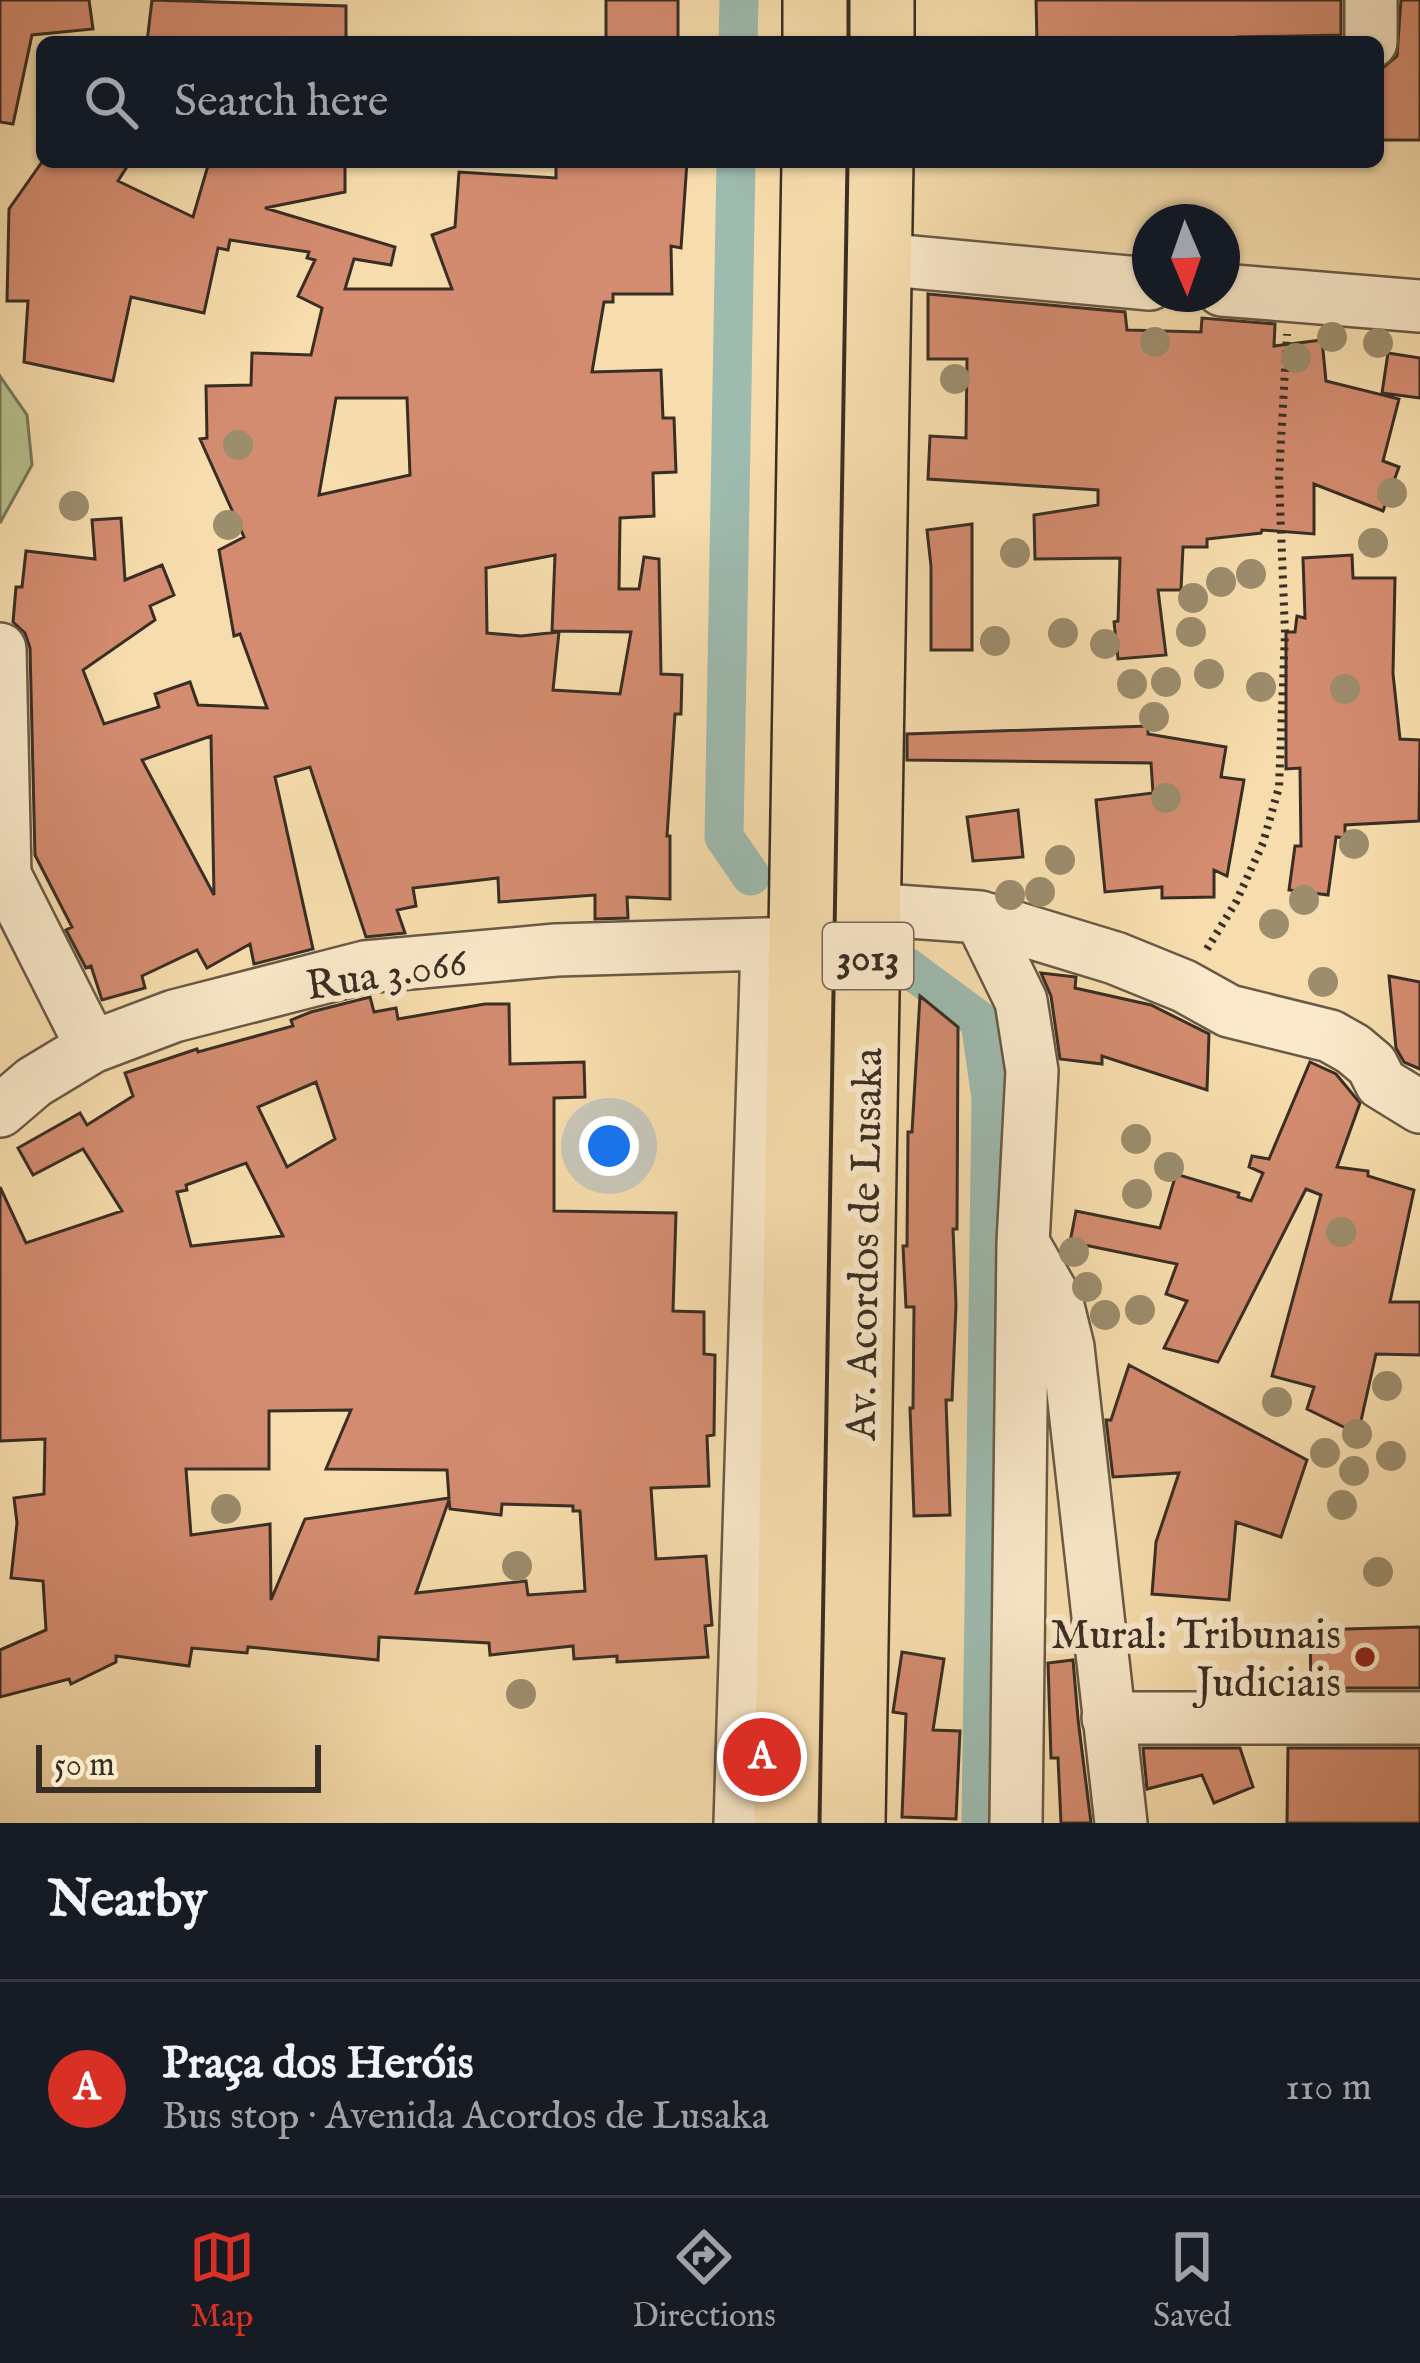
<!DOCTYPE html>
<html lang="en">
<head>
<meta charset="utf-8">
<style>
	:root { --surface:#171b24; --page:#20242c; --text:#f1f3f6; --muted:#9ea1a6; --line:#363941; --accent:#d93025 }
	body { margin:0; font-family:"IM FELL English",serif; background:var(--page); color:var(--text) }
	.compass { position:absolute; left:1132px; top:204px; width:108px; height:108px; border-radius:50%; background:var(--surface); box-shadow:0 3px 9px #0004; rotate:178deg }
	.scale { position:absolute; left:36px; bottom:30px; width:285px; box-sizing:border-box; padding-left:12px; border:6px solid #392e24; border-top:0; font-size:33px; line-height:42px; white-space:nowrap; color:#392e24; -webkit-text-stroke:9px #fae9ca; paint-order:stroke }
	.you { position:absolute; left:609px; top:1146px; width:42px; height:42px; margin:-30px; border:9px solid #fff; border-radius:50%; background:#1a73e8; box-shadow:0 0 0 18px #1a73e833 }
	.badge { display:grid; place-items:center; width:78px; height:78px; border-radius:50%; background:var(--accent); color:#fff; font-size:39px; font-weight:700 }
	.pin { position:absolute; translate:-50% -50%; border:6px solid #fff; box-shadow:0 3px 12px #0006 }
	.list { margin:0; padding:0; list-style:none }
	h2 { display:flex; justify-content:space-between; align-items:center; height:156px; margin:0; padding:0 48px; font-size:51px }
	h2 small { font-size:39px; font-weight:400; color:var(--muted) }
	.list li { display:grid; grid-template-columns:78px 1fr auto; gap:36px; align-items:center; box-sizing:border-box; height:216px; padding:0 48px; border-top:3px solid var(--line) }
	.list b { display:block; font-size:45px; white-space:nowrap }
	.list p { margin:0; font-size:39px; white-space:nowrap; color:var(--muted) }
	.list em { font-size:39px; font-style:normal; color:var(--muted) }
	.icon { flex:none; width:66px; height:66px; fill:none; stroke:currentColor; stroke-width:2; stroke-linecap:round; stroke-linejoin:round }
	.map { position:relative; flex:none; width:1420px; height:1823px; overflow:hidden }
	.search { position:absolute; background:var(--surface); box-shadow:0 3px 9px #0004; left:36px; right:36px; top:36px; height:132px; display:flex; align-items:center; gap:30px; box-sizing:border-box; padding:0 42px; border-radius:18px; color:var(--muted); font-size:45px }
	.sheet { height:372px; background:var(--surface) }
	nav { display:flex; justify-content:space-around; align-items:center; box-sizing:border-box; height:168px; border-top:3px solid var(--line); background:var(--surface); font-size:33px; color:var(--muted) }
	nav a { display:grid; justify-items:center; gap:6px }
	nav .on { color:var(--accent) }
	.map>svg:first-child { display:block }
	.green { fill:#b7c28e; stroke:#787859; stroke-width:3 }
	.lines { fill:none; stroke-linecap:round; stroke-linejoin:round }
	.stream { stroke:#768378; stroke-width:12 }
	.canal { stroke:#9ebbb0; stroke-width:39 }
	.building { fill:#d48c70; stroke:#392e24; stroke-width:3; fill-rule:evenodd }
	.minor-casing { stroke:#685a46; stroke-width:56 }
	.major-casing { stroke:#392e24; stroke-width:68 }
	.path { stroke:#392e24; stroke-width:8; stroke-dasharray:3 6; stroke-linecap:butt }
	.minor { stroke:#fae9ca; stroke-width:51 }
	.major { stroke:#f7ddad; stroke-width:63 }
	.tree { fill:#9c8d6d }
	.poi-dot { fill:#8f2418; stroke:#fae9ca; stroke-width:4.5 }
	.labels { text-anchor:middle; stroke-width:12; stroke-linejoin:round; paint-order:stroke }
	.shield { fill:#fae9ca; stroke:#736656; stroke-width:3 }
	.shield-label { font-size:39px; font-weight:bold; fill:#392e24 }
	.street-label { font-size:42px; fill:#392e24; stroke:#fae9ca }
	.poi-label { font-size:42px; fill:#392e24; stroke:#fae9ca; text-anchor:end }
</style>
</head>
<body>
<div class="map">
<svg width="1420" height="1823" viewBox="0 0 1420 1823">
	<rect width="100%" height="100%" fill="#f7ddad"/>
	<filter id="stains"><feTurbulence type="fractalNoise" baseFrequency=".00167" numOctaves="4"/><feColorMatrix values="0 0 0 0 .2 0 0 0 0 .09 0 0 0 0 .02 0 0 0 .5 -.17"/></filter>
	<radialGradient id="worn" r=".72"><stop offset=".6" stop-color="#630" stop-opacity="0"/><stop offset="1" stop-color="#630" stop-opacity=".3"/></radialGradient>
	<path class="green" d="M0,376L27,415L32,465L0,523Z"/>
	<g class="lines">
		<path class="stream" d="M907,967L980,1021L991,1098L982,1823"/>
		<path class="canal" d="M738,42L739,0
			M736,162L724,837L751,876
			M907,967L980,1021L991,1098L981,1823"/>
	</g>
	<path class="building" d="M0,0H89L93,29L32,35L13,124L0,122Z
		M152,0L346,6V42H147Z
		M606,0H678V39H606Z
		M1036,0H1341V35L1238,37V42H1037Z
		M1401,0H1420V140H1380V70L1397,56Z
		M42,162H130L118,181L193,217L209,162H345V192L265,208L395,247L391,265L354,259L345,289H452L432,235L455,227L459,172L556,178V162H687L681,248L671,246L672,294H613V302H604L592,372L661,370L663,418H674L676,472L653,473L654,516L620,518L619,589H639L644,557L659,559L661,674L682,675L681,714H675L667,836H670V899L627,897L628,918L595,919V895L499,902L498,878L413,888L416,906L397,910L405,933L366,937L310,767L275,777L313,949L254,964L250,944L207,968L197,950L142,976L145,988L102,1000L91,966L86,968L66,930L72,927L35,855L30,648L25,633L13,622L16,587H22L26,551L95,559L92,520L121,518L125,580L162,565L174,595L150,606L155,620L83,670L104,724L159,707L155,694L190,682L198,705L267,708L240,634L234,636L219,550L244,537L200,439L207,438L206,386L251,385L252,353L311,355L322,308L298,296L315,260L307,258L309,252L230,240L228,250L218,248L204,313L131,297L113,381L24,362L28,301H7L9,209ZM336,398H407L410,475L319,495ZM555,555L552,631L631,632L620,694L553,690L559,632L521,636L487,633L486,568ZM211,736L214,895L142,760Z
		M928,294L1125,312L1127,330L1201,332L1202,318L1275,324L1274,346L1322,340L1326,381L1399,399L1383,461L1399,467L1383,511L1314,484V534L1262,530L1261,533L1207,539V547H1183L1181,590H1158L1166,655L1118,659L1114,622L1118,621L1120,558L1035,559L1034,515L1098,505V490L928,479L930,436L966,438L967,359H928Z
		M1388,353L1420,358V398L1382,393Z
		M972,524V650H931V566L927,530Z
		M1352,555L1353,578H1395L1393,674L1400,739L1420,740L1419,821L1345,825V838L1336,837L1328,895L1289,890L1295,846H1301L1300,768L1286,769V632H1295L1297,616L1305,618L1303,558Z
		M1148,726V734L1226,747L1221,777L1244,780L1227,876L1214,870V897L1162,898V887L1105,892L1096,800L1153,793L1151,763L907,760V734Z
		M1018,810L1023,857L973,861L967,817Z
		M1041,973L1076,977L1075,988L1151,1005L1209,1034L1207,1090L1102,1056V1064L1060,1059L1051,996Z
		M1389,976L1420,982V1069L1404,1062L1396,1048Z
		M920,996L958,1027L957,1229H953L956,1305L952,1400H946L950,1515L914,1516L910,1408H913L914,1307H906L903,1246H907L908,1132H912Z
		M370,997L374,1012L396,1008L398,1019L485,1004H509L510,1064L584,1062L585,1097L554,1098V1211L676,1213L673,1311L704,1312V1354L715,1355L714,1435L707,1436L709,1486L651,1488L656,1559L706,1556L712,1625L705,1626L708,1657L617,1662V1656L574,1659L573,1646L490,1655L489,1643L379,1637L378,1660L248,1647L247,1653L192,1648L189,1666L116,1656V1662L71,1684L69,1679L0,1697V1650L46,1630L43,1581L11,1578L17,1523L14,1498L44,1494L45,1439L0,1441V1187L26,1243L122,1211L83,1149L33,1175L18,1148L80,1113L87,1125L133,1096L125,1073L197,1049L198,1052L293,1026L291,1020L311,1012ZM316,1082L335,1139L287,1167L258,1107ZM246,1163L283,1236L191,1246L177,1192L187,1190L186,1185ZM351,1410L326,1469L447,1470L449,1498L305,1519L271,1600L270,1524L191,1535L186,1469H269V1411ZM449,1500L450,1509L501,1515L502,1504L573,1506V1511H580L585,1591L528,1595L526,1581L416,1593Z
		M1310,1062L1336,1074L1360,1103L1337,1167L1368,1171V1176L1414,1190L1390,1302H1420V1355L1376,1354L1358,1434L1307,1409L1314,1387L1272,1376L1321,1195L1306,1189L1218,1362L1164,1348L1187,1301L1166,1294L1177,1264L1070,1242L1076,1211L1160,1228L1176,1174L1239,1193L1238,1197L1251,1201L1263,1173L1249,1167L1252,1156L1269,1159Z
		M1129,1365L1307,1460L1281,1537L1236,1522L1229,1600L1152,1594L1156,1542L1179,1473L1113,1477L1106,1420H1111Z
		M1420,1627V1688H1311L1310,1630Z
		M902,1652L944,1659L933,1730L960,1731L956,1819L902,1817L906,1714L893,1712Z
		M1073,1660L1078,1719L1091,1823H1061L1058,1758H1051L1048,1663Z
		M1143,1748H1240L1253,1787L1214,1803L1202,1775L1147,1789Z
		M1288,1748H1420V1823H1287Z"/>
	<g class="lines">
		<defs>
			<path id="minor" d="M1371,42V0
				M880,259L1150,284
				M1222,290L1420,306
				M0,649L5,875L92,1047
				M868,909L980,917L1021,1001L1032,1071L1023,1243L1016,1823
				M980,917L1115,958L1184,986L1229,1011L1330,1036L1353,1049L1372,1065L1381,1083L1420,1107
				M0,1111L34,1082L92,1047L174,1016L365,967L556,950L801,943
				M1026,1248L1057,1302L1068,1347L1121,1823
				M1108,1718H1420
				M740,1823L767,944"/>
			<path id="major" d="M815,42V0
				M882,42V0
				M786,1823L814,162
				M853,1823L881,162"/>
		</defs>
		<use href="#minor" class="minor-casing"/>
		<use href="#major" class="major-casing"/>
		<path class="path" d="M1207,949L1236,902L1263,843L1279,787L1285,633L1279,477L1287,334"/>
		<use href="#minor" class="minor"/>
		<use href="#major" class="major"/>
	</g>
	<g class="tree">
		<circle cx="1332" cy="337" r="15"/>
		<circle cx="1155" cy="342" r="15"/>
		<circle cx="1378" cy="343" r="15"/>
		<circle cx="1296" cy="358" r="15"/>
		<circle cx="955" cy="379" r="15"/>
		<circle cx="238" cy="445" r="15"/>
		<circle cx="1392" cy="493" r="15"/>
		<circle cx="74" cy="506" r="15"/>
		<circle cx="228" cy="525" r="15"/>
		<circle cx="1373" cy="543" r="15"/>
		<circle cx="1015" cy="553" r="15"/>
		<circle cx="1251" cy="574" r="15"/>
		<circle cx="1221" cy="582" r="15"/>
		<circle cx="1193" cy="598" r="15"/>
		<circle cx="1191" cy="632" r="15"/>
		<circle cx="1063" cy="633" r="15"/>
		<circle cx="995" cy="641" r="15"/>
		<circle cx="1105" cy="644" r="15"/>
		<circle cx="1209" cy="674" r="15"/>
		<circle cx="1166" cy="682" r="15"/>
		<circle cx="1132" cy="684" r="15"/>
		<circle cx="1261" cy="687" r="15"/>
		<circle cx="1345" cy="689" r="15"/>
		<circle cx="1154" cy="717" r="15"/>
		<circle cx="1166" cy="798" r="15"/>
		<circle cx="1354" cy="844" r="15"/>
		<circle cx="1060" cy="860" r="15"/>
		<circle cx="1040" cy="892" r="15"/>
		<circle cx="1010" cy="895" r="15"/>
		<circle cx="1304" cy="900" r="15"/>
		<circle cx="1274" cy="924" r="15"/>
		<circle cx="1323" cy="982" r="15"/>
		<circle cx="1136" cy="1139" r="15"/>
		<circle cx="1169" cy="1167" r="15"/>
		<circle cx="1137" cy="1194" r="15"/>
		<circle cx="1341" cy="1232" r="15"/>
		<circle cx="1074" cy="1252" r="15"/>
		<circle cx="1087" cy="1287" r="15"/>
		<circle cx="1140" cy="1310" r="15"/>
		<circle cx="1105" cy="1315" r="15"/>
		<circle cx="1387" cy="1386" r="15"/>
		<circle cx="1277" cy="1402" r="15"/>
		<circle cx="1357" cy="1434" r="15"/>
		<circle cx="1325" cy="1453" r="15"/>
		<circle cx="1391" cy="1456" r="15"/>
		<circle cx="1354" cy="1471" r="15"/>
		<circle cx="1342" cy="1505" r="15"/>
		<circle cx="226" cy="1509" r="15"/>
		<circle cx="517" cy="1566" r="15"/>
		<circle cx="1378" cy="1572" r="15"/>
		<circle cx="521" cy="1694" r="15"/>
	</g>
	<circle class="poi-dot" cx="1365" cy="1657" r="12"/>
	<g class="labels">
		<rect class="shield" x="823" y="923" width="90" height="66" rx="9"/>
		<g class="shield-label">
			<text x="868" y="970">3013</text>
		</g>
		<g class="street-label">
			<text transform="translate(386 972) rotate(-9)" y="15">Rua 3.066</text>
			<text transform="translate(863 1244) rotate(-89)" y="15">Av. Acordos de Lusaka</text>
		</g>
		<g class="poi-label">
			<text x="1341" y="1648">Mural: Tribunais<tspan x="1341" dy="48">Judiciais</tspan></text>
		</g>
	</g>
	<rect width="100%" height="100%" filter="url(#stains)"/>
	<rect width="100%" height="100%" fill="url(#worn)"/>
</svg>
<svg class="compass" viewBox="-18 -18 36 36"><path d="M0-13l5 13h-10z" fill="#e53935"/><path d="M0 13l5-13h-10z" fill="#9ea1a6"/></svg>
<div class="scale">50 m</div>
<div class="you"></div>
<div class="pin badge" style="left:762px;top:1757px">A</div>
<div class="search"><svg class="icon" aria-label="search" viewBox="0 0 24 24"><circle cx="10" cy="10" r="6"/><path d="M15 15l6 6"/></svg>Search here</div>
</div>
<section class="sheet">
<h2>Nearby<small></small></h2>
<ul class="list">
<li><span class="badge">A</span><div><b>Praça dos Heróis</b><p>Bus stop · Avenida Acordos de Lusaka</p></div><em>110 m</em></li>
</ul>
</section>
<nav>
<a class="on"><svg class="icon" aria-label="map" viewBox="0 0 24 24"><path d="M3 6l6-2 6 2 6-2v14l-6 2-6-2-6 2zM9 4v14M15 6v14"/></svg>Map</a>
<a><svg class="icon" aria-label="directions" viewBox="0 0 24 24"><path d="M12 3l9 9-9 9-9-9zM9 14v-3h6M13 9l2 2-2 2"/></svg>Directions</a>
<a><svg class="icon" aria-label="saved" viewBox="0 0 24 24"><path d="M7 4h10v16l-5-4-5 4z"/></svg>Saved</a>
</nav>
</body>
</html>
